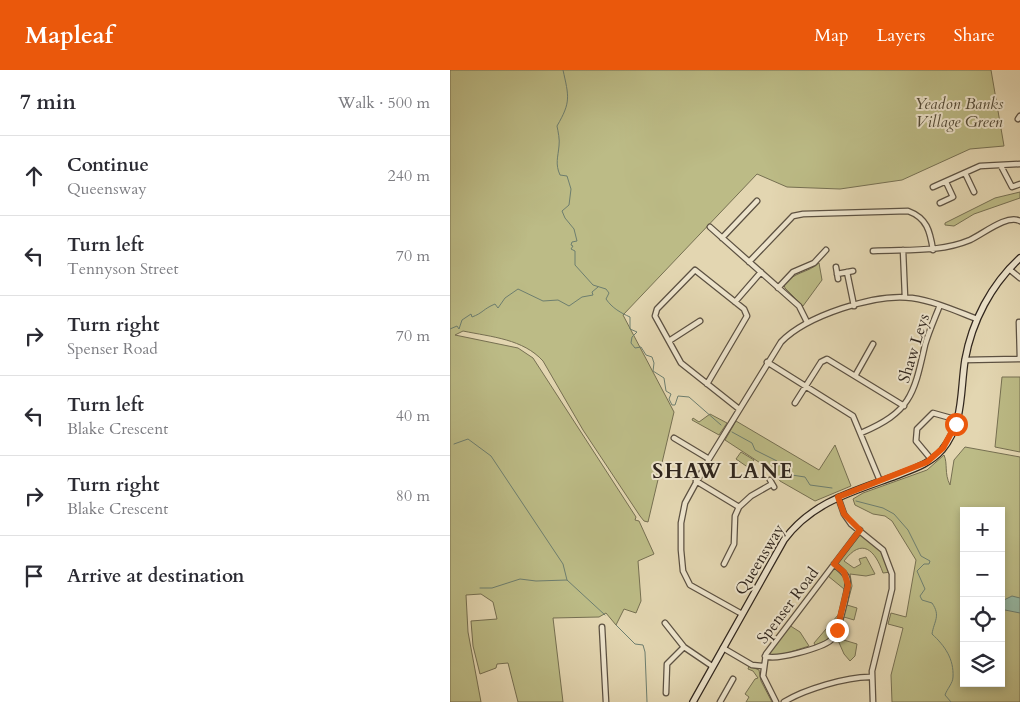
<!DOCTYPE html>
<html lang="en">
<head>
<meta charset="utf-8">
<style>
	:root { --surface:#fff; --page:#f7f7f7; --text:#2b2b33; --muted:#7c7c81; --line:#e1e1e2; --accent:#ea580c }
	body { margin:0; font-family:Cardo,serif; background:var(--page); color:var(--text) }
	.controls { position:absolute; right:15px; bottom:15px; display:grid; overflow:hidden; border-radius:0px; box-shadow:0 2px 8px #0003 }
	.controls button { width:45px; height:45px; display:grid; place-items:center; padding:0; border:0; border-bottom:1px solid var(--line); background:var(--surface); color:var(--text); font:25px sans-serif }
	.stop { position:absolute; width:15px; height:15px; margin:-11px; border:4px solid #ea580c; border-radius:50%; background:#fff }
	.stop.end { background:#ea580c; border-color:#fff; box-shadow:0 1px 5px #0008 }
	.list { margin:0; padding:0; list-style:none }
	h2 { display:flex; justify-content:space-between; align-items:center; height:65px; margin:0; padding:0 20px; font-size:21px }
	h2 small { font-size:16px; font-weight:400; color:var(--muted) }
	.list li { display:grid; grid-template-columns:32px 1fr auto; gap:15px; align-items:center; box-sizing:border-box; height:80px; padding:0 20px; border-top:1px solid var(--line) }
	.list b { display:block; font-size:19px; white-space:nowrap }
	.list p { margin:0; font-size:16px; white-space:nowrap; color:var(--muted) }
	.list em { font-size:16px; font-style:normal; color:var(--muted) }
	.icon { flex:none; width:28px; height:28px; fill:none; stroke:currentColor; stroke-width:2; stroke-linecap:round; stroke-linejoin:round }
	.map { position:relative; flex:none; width:570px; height:632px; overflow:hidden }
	header { display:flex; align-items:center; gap:30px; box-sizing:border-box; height:70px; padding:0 25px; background:var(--accent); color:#fff }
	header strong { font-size:24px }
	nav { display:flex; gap:28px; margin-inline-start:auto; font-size:18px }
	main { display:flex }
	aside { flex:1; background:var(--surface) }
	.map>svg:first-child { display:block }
	.green { fill:#bcbb86; stroke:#767052; fill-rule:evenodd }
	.water { fill:#96baa6; stroke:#6d7e6f }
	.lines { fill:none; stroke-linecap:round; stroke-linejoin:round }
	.stream { stroke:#6d7e6f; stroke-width:1 }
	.street-casing { stroke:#5c5142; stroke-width:7 }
	.secondary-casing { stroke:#2f251d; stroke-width:8 }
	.street { stroke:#ede4cc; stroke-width:4.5 }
	.secondary { stroke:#ede4cc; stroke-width:5.5 }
	.route { stroke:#ea580c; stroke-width:6 }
	.labels { text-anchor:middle; stroke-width:4; stroke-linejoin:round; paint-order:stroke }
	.park-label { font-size:16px; font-style:italic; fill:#524a37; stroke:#ede4cc }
	.street-label { font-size:16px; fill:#2f251d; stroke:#ede4cc }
	.district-label { font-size:21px; font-weight:bold; letter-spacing:1px; fill:#2f251d; stroke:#ede4cc }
</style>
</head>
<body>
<header>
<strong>Mapleaf</strong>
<nav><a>Map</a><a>Layers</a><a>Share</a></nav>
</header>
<main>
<aside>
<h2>7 min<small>Walk · 500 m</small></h2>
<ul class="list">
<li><svg class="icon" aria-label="ahead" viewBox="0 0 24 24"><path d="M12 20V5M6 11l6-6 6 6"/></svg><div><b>Continue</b><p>Queensway</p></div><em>240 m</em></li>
<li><svg class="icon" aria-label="left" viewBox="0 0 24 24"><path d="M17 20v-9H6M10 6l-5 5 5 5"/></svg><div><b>Turn left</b><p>Tennyson Street</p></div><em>70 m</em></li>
<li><svg class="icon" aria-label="right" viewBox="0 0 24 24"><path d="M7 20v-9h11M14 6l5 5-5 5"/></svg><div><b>Turn right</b><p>Spenser Road</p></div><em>70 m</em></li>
<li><svg class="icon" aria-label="left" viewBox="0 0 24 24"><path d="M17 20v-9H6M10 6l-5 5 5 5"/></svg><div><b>Turn left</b><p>Blake Crescent</p></div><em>40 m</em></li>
<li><svg class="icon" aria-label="right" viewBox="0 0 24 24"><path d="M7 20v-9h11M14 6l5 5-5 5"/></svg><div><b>Turn right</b><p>Blake Crescent</p></div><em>80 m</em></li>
<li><svg class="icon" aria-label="arrive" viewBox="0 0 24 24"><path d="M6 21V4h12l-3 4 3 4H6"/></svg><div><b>Arrive at destination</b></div></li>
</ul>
</aside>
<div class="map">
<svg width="570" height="632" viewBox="0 0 570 632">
	<rect width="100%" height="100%" fill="#e3d6b1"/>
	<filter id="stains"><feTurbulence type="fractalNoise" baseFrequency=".004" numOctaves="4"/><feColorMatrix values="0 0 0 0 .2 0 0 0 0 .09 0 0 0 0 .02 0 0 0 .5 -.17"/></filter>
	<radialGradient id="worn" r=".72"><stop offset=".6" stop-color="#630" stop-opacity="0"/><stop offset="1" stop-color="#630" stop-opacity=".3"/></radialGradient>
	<path class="green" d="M0,0H541L554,76L520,79L452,110L390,119L337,117L307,104L173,245L224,342L198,452L194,451L190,446L133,360L93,291C73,269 42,267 13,261L5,265L68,278L83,288L186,447L185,450L189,451L204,484L188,491L191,531L186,543L174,539L166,555L156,543L149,547L103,548L113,632H68L58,593L47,594L46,598L30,604L23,576L21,551L47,549L43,532L31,524L16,525L18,562L31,632H0Z
		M570,122V128L524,144L504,156L495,155V153L545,128Z
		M369,193L372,210L353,236L335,218L334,215C343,202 358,203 369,193Z
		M552,307H570V382L545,377Z
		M260,344L277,353L269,365L242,350L243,348L249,352Z
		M286,351L369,400L385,375L401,416L365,431L330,411L324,402L275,370Z
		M515,377L570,387V632H442L441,605L453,558L438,554L441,543L456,547L466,490L442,451L435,446L423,444L405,435L403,429L413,423L477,400L494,385C498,394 494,403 500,415L504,390ZM514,441H551V613H514Z
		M291,382L304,390L299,398L286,389Z
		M411,464L430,478L441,502L433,503C425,480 412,467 394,491L404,498L411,494L409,489L416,487L425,504L416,506L400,504L402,516L397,535L407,538L404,550L394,547L389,566L388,561L400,515L396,502L388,493Z
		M384,497L395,507L396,516L386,558L377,570L365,575L364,573L388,545L394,519L378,506Z
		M339,555L350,562L359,576L328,586L321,585L319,582L333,562L337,561Z
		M387,568L407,574L405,586L400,591L394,584Z
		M299,596L309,600L311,611L322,632H296L299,627L295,624L305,609L308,608L303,601L298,599Z"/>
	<path class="water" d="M562,526L570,528V543L555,540L551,536L552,531Z"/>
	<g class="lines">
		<path class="stream" d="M113,0C119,27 121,32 107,56C108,61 110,70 109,76C108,87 105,94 110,105L117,106L121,119L119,135L112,141L115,148L124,159L127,171L122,172L121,175L123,176L121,179L125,181V195L143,215L156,219L159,223L156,229C162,238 171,243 180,247V259L187,262L182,267L181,273L185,278L191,277L196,285L202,287L204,293L203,301L214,308L216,321L221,324L219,329L222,335H225L228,326L239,327L271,355
			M0,259L7,256L9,259L12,250L21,244L22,247C33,243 33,239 45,234L48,238L55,228L68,219L93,231L108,230L119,236L132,227L143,225L142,222L148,217
			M282,362L302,373L305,380L327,391L335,404L355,407L360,415L382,418
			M4,374L18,369L41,386L113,494L117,510
			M406,431L433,438L444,444L458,460L471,486L480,491L479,494H474L467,501L475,519L470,526L472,530L482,533C491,546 484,551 482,564C495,576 504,589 503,607C503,613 497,619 495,625L501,632
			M30,518H42L70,509L86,511L117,510L155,545
			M166,555L185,574L193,575L195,582L197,632"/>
		<defs>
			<path id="street" d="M568,49L570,46
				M551,96L562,117L570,114
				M515,103L524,122
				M483,117L530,96L570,94
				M490,133L503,127L496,112
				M260,157L349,236L357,252
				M272,168L307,131
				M453,180L455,227
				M423,181C456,179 489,183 520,170C533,164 557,144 570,151
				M299,192L343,146L353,144L458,141C477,148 480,161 483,180
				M386,197L388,209
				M559,199L570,208
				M397,202L404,236
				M387,204L403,201
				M328,218L343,202L364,193L376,180
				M285,232L311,202
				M569,252L570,289
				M219,271L250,251
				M515,290L570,289
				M317,292L403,346L430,411
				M405,306L423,274
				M257,314L297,246L294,239L245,200L207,239L205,246L231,293L289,339
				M345,333L371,292L377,289L454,336
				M411,363C461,342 464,324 475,275C479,261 485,248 490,235
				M224,368L259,389
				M481,389L466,371L467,359L483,343L508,350
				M320,410L324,417
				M246,411L289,437
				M388,427L394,444L401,454L433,480L442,504V519L422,601L423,632
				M274,494L284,474L285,446L289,437L301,426L322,414
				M292,544L240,515L233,501L231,480V453L235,433L259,389L331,272C356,246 425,223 462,228C484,231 506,241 527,249
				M215,553L234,577L262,596
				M152,557L156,632
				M273,578L302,595L312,596
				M315,586C325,591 372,578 381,570C388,564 400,517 397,508C395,502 388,498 384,494
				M216,623L217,594L234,577
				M270,632L283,609
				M326,632L313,606L316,584L410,460
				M334,632C353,620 398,606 422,607"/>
			<path id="secondary" d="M243,632L334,470C361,433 401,422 443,407C460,400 479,395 492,380C514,353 510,322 515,290C522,251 541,215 570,188"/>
		</defs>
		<use href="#street" class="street-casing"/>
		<use href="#secondary" class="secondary-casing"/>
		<use href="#street" class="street"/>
		<use href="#secondary" class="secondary"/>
	</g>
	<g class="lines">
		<path class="route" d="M387,560L398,515L394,502L384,494L410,460L394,444L388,427L477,392L493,378L506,354"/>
	</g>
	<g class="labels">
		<g class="park-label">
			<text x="509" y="39">Yeadon Banks<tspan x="509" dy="18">Village Green</tspan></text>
		</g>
		<g class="street-label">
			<text transform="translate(463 278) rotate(-73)" y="6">Shaw Leys</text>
			<text transform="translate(309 489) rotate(-59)" y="6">Queensway</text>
			<text transform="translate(337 535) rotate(-53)" y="6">Spenser Road</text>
		</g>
		<g class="district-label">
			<text x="273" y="408">SHAW LANE</text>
		</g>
	</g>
	<rect width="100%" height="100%" filter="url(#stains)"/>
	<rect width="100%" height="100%" fill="url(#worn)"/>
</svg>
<div class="controls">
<button>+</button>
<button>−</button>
<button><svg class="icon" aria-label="locate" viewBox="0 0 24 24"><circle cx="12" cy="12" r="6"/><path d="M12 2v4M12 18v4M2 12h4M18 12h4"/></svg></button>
<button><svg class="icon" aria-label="layers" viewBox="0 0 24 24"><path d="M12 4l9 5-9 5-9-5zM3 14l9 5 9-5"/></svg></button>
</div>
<div class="stop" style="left:506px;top:354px"></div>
<div class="stop end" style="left:387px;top:560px"></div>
</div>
</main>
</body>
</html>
